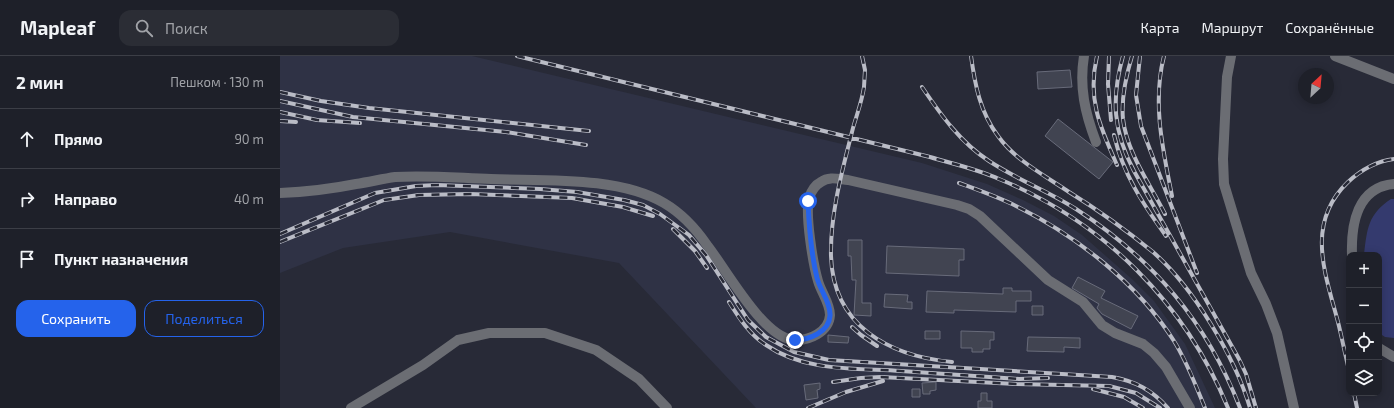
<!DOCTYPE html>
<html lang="ru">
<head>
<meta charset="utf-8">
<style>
	:root { --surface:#1e2029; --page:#2b2d35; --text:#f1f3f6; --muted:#a1a3a8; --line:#3c3e46; --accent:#2563eb }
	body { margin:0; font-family:"Exo 2",sans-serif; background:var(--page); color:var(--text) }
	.controls { position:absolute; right:12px; bottom:12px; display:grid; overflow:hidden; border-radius:8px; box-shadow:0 2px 10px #0003 }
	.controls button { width:36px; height:36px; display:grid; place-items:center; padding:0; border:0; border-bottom:1px solid var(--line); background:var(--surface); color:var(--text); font:20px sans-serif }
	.compass { position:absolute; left:1018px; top:12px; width:36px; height:36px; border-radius:50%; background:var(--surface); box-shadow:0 2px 10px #0003; rotate:26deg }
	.stop { position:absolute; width:12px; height:12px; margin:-9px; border:3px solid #2563eb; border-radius:50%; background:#fff }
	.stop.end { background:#2563eb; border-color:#fff; box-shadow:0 1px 4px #0008 }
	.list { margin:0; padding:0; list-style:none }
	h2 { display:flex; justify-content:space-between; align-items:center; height:52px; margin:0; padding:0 16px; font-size:17px }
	h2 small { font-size:13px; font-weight:400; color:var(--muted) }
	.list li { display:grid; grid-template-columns:26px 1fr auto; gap:12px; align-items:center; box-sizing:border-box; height:60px; padding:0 16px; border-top:1px solid var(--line) }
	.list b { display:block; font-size:15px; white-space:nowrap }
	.list em { font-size:13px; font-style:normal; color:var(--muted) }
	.actions { display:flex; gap:8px; padding:12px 16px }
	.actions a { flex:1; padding:9px 0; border:1px solid var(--accent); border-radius:12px; text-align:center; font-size:14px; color:var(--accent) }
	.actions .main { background:var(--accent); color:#fff }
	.icon { flex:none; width:22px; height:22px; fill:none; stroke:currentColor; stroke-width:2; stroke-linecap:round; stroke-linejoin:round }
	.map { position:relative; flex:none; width:1114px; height:352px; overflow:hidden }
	header { display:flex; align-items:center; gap:24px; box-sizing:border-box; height:56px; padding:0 20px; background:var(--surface); border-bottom:1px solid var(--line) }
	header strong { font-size:19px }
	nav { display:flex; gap:22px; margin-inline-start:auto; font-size:14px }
	.search { width:280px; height:36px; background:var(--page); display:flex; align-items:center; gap:10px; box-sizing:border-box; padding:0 14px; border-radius:12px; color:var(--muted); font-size:15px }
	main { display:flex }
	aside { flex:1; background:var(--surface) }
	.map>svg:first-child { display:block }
	.built { fill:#2f3245 }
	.green { fill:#343a6e }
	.building { fill:#414451; stroke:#686b7a }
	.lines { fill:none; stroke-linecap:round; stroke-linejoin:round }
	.minor { stroke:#6b6d73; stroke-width:10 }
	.rail-casing { stroke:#babcc6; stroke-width:4 }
	.rail { stroke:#282a37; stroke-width:2.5; stroke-dasharray:8; stroke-linecap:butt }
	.route { stroke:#2563eb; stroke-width:5 }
</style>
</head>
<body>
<header>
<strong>Mapleaf</strong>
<div class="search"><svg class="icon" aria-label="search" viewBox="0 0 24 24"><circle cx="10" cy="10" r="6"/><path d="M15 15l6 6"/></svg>Поиск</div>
<nav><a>Карта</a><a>Маршрут</a><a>Сохранённые</a></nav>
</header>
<main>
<aside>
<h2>2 мин<small>Пешком · 130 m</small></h2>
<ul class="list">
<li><svg class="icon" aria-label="ahead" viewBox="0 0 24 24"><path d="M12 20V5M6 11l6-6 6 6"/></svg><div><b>Прямо</b></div><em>90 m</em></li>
<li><svg class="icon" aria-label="right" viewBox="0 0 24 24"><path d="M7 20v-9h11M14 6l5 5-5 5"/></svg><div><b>Направо</b></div><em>40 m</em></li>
<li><svg class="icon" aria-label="arrive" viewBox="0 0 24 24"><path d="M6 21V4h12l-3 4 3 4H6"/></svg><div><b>Пункт назначения</b></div></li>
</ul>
<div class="actions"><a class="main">Сохранить</a><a>Поделиться</a></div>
</aside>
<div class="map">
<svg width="1114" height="352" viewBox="0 0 1114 352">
	<rect width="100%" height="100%" fill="#282a37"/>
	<path class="built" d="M0,0H192L642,107L707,128L743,144L774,160L802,179L852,223L874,245L905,288L935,352H476L339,207L170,176L63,192L0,217Z"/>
	<path class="green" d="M1111,143H1114V282L1105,281L1099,277V199H1084C1087,173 1088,158 1111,143Z"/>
	<path class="building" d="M790,14L792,31L758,33L757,16Z
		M778,63L833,106L819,123L765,80Z
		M568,184H582V247H591V260L574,259L576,224H572L571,200H568Z
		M607,190L684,193V204H679V220L606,217Z
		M798,221L825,235L821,242L858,260L851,273L822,258L817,252L819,248L792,232Z
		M723,232H732V235H751V245H736V256L674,254V257L646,256L647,235L723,238Z
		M605,238L628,239L627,246H632V253L604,251Z
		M752,250H763V259H752Z
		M645,275H660V283H645Z
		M681,275L714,276V284H710V293H703V296H692V292H681Z
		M548,279L569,281L568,287L548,286Z
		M748,281L800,282V292L784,291V296L747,295Z
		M656,326V334L650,335V338H643L642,327Z
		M540,327V333L537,334L538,342L526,344L524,329Z
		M632,333H640V341H632Z
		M701,337H707V345H712V352H698V345H701Z"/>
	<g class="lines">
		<path class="minor" d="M804,0C799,31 805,57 816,86
			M951,0L947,21L943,103L944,128L971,217L986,248L997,277L1014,352
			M1055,0L1114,23
			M0,137C25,136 51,133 76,128C89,126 102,123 115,121C147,119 179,122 211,123C264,125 338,120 384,147C401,157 416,173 427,189C446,213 483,282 514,284C529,285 549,276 550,259C550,247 541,236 538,225C533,208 525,159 529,142C531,136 535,129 541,126C549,120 558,123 568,124L677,149L689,153L700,160L768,224L803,246L822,269L835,277L863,288L874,297L886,311L910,352
			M1072,199C1071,169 1077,131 1114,128
			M1099,292L1114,301
			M71,352L143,309L178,284L209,277H265L316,294L359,323L387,352"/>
		<defs>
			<path id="rail" d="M237,0L650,101C673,108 697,113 719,123C824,166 905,247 948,352
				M582,0L585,14L584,31C582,45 577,58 573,72C563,112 550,157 551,200C553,270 609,300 672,306
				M691,0C695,29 700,56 718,80C735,104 764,119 789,136C818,154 846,174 873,196C913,231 955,301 970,352
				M817,0C807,43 820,71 837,109
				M829,0L828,28L831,64
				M843,0C831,43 833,75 854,115L959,303L966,318L976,352
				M852,0C846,20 841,42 843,63C847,97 870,128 885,158
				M860,0L856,39L861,70L917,217
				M884,0C872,47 883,94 892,140
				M642,31C661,59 680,86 709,105C736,123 768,135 796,153C873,203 927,266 960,352
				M0,36L41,45L89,52L309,75
				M0,45L73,61L226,76L306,89
				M0,56L37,64L80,67
				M0,65L16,66
				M834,79C843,118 863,148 886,180
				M679,127C698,134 718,141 736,150C797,180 858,228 894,285C907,306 916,330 925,352
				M393,173L415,195L427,212
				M0,178L95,137L136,130L157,129L260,133L297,136L344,144L363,149L380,158L409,179L426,199L468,264L486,281L514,296L549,304L832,321C855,325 872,334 888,352
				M0,186L104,144L139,139L190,138L292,142L343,151L373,160
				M449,246C459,262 470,279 486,289C525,316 576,312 621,315C661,318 700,320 739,323L768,322
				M572,271L581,279L597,290
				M1069,314C1065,298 1062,282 1058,266C1045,217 1025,167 1068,126C1081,114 1097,105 1114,103
				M553,326L581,322L601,321L736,328L829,330L856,337L880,352
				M813,333L844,341L863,352
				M1074,337L1077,352
				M528,352L566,336L603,325"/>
		</defs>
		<use href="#rail" class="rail-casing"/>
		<use href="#rail" class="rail"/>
	</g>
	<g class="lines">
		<path class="route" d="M515,284C529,284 549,276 550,260C551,247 540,234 537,222C531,197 529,170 528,145"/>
	</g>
</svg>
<div class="controls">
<button>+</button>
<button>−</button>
<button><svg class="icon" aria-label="locate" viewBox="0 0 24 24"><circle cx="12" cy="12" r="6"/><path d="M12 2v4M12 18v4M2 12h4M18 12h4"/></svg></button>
<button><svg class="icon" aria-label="layers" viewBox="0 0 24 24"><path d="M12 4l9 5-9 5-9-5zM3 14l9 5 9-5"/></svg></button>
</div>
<svg class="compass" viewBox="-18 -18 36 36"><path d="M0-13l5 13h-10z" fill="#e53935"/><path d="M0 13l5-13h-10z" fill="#a1a3a8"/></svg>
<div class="stop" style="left:528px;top:145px"></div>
<div class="stop end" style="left:515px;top:284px"></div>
</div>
</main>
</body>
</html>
